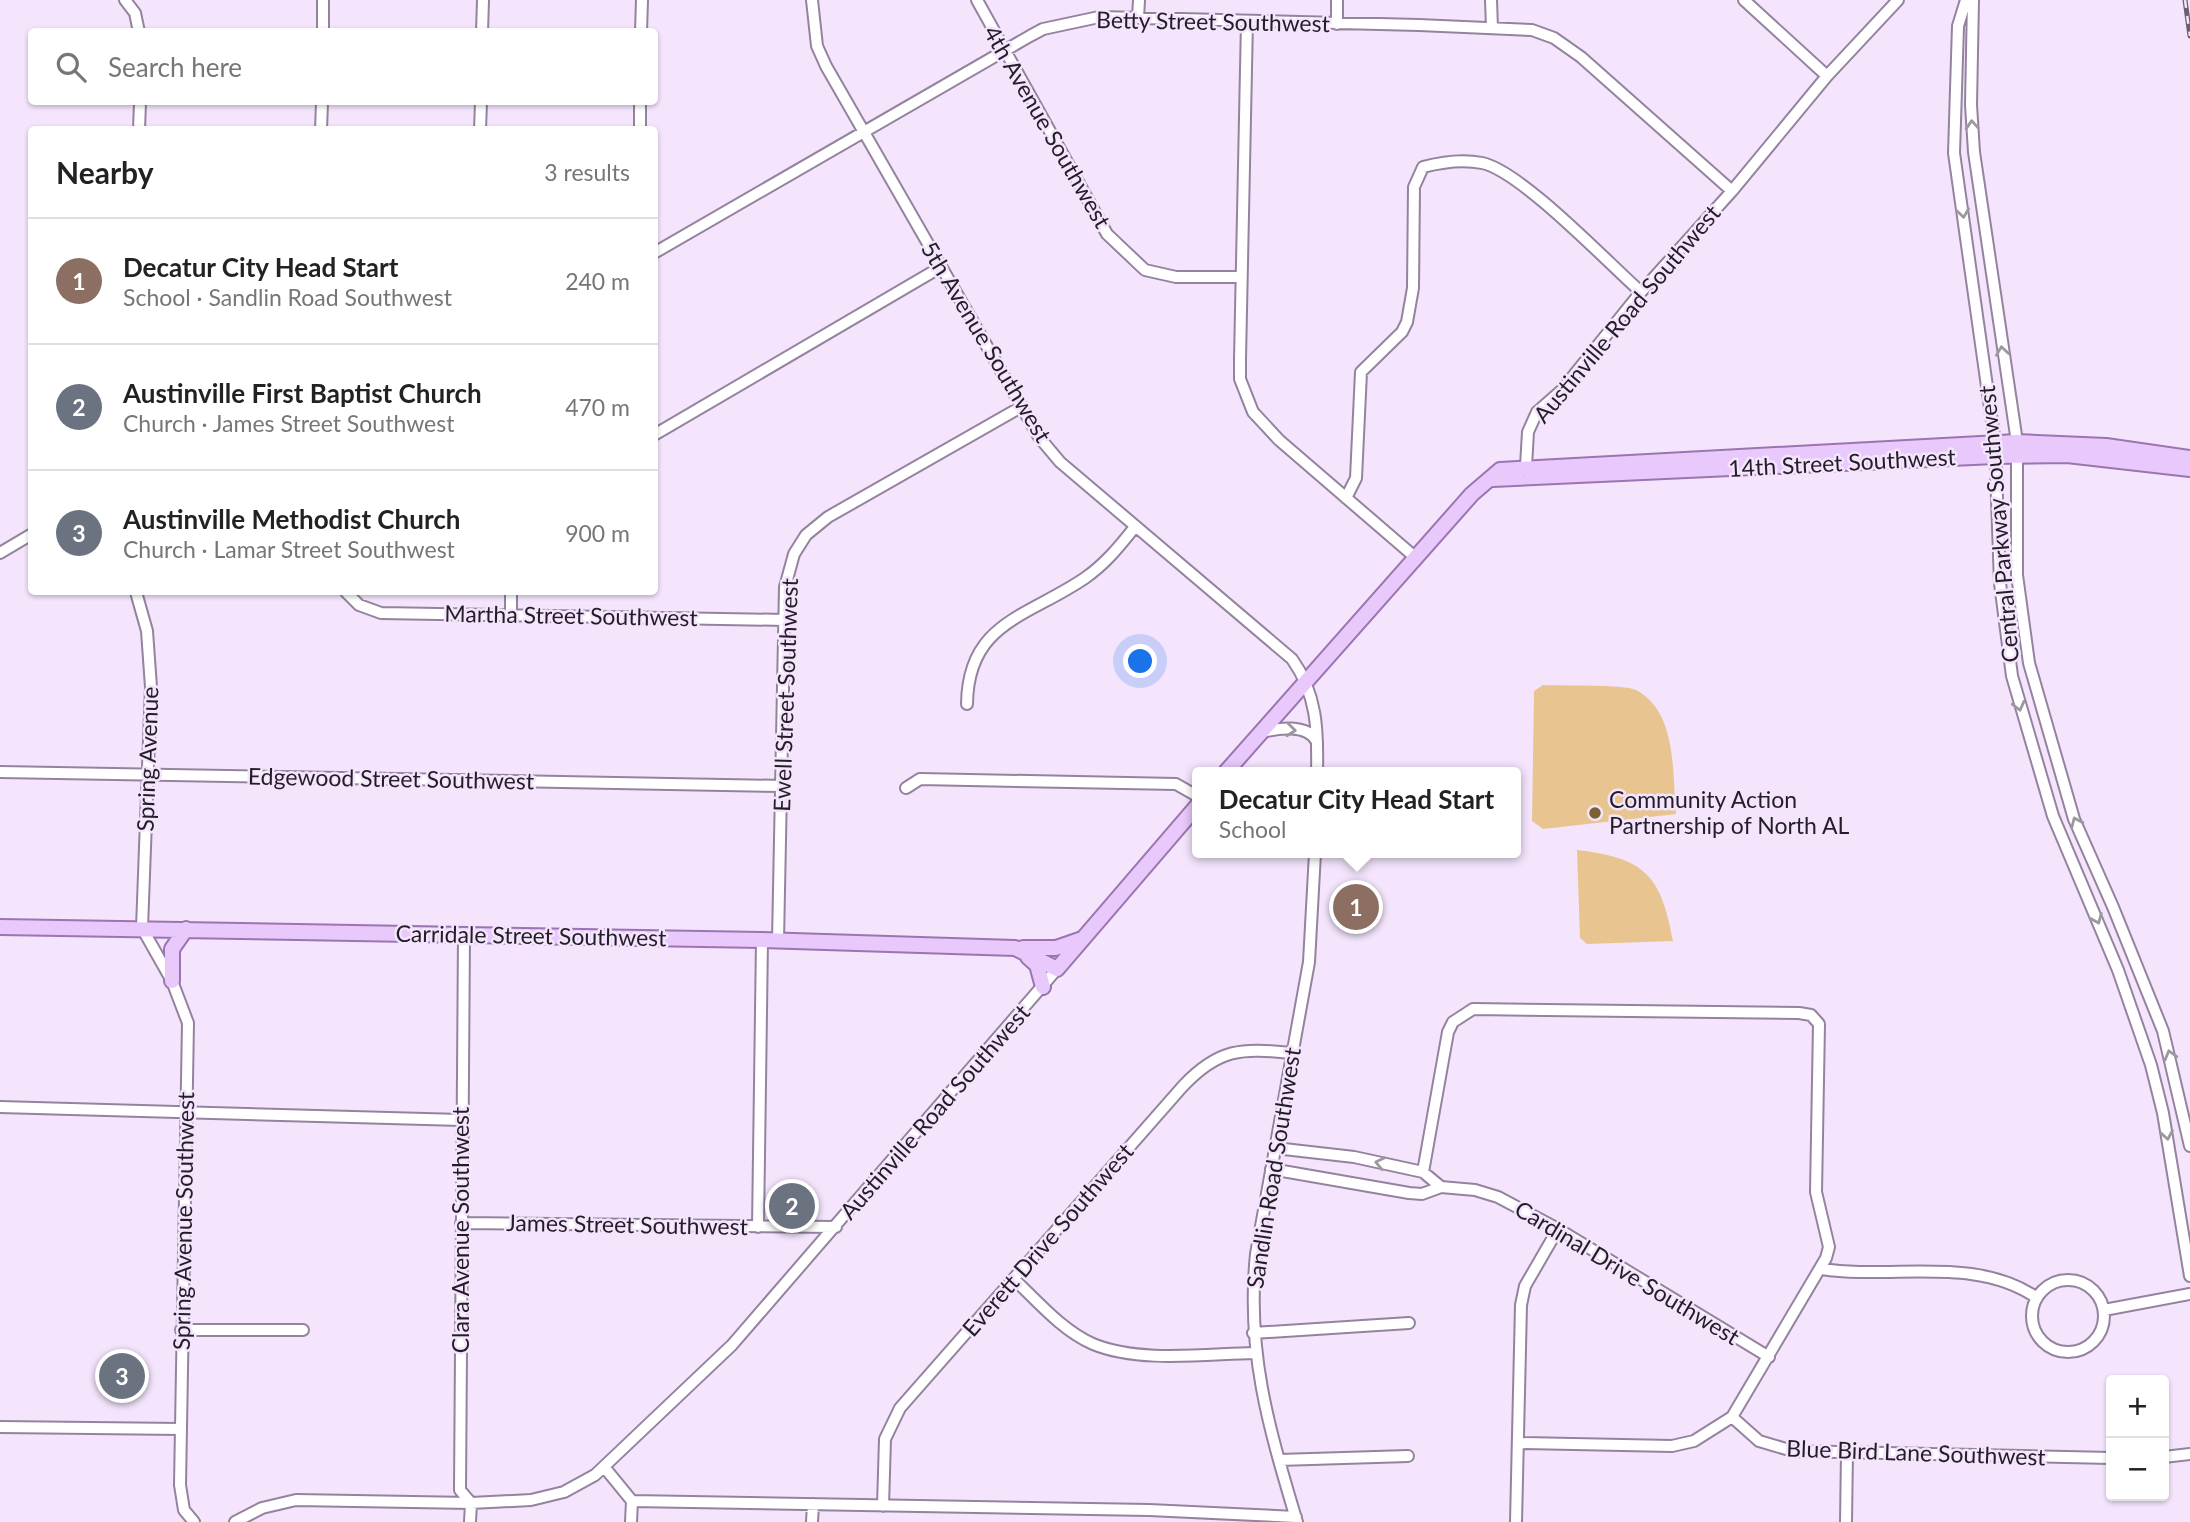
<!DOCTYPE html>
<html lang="en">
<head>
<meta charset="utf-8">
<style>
	:root { --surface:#fff; --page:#f2f2f2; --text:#222; --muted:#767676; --line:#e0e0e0; --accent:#7c5f32 }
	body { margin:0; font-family:Lato,sans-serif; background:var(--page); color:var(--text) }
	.controls { position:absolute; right:21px; bottom:21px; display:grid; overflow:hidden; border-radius:7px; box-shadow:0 2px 5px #0004 }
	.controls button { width:63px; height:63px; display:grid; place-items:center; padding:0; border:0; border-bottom:2px solid var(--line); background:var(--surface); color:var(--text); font:35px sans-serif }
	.you { position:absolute; left:1141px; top:662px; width:24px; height:24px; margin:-18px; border:5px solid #fff; border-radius:50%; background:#1a73e8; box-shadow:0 0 0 10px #1a73e833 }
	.badge { display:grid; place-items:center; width:46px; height:46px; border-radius:50%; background:var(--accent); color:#fff; font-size:23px; font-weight:700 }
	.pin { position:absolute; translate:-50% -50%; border:4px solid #fff; box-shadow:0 2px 7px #0006 }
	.popup { position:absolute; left:1192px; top:767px; width:329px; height:91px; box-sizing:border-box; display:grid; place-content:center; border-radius:7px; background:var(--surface); filter:drop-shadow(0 2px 5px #0005); font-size:23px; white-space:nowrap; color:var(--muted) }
	.popup b { font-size:26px; color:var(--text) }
	.popup::after { content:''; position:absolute; left:50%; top:100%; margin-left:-14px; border:14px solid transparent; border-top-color:var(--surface) }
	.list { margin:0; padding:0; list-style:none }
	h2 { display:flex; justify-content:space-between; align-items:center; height:91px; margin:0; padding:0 28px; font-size:30px }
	h2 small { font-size:23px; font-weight:400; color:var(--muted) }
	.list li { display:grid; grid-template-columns:46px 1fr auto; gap:21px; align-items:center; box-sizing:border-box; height:126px; padding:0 28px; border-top:2px solid var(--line) }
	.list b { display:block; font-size:26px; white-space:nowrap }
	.list p { margin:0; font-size:23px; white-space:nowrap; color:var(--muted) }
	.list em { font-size:23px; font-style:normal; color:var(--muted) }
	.icon { flex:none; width:38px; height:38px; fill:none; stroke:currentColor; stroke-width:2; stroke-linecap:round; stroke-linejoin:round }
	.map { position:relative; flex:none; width:2190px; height:1522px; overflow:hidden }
	.search { position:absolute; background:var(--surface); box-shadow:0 2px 5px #0004; left:28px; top:28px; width:630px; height:77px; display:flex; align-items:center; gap:18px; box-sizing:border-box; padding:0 24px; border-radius:7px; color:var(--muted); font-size:26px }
	.panel { position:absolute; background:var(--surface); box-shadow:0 2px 5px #0004; left:28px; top:126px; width:630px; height:469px; border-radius:7px }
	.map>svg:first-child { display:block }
	.garden { fill:#e8c490 }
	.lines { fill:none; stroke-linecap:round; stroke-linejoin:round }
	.minor-casing { stroke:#94839f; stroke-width:14 }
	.major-casing { stroke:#9a75b0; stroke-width:18 }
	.minor { stroke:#fff; stroke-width:10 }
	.major { stroke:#e9c8fc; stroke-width:14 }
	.rail-casing { stroke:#69606f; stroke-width:5 }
	.rail { stroke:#f4e5fd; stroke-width:2.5; stroke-dasharray:8; stroke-linecap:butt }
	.oneway { stroke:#9c999e }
	.poi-dot { fill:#7c5f32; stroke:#f4e5fd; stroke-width:2.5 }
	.labels { text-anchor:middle; stroke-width:5; stroke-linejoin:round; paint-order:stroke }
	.street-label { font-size:23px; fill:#231d28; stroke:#f4e5fd }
	.poi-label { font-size:23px; fill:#231d28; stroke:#f4e5fd; text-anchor:start }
</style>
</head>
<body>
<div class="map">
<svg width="2190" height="1522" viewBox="0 0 2190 1522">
	<rect width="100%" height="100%" fill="#f4e5fd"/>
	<path class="garden" d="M1543,685C1561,686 1624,684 1636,690C1678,712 1672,774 1676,814L1543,829L1532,821L1534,691Z
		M1577,850C1644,858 1661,874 1673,941L1587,944L1580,938Z"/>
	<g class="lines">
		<defs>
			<path id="minor" d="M125,0L135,13L139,32
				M812,0L817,46L826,66L1039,437L1060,462L1292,659C1317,694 1318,730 1317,772
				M977,0L1107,234L1145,270L1176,277H1241
				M1491,0L1492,28
				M1744,0L1827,76
				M1966,0L1958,26L1954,153L1995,443L2000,583L2012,676L2053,816L2118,970L2151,1065L2163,1113L2190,1276
				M1973,0L1971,105L1974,152L2017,442V575L2029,663L2074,819L2113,907L2163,1031L2190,1146
				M1138,18L1139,0
				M1247,21L1240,359V379L1253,412L1279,440L1416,558
				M1337,24V0
				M323,32V0
				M482,32L483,0
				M641,32L642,0
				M139,130L140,102
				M321,130L322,102
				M480,130L481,102
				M640,130V102
				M654,253L1030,36L1043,29L1099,17L1419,25L1532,30L1554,38L1581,57L1732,191
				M654,435L941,267
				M1526,466L1528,432L1537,412L1562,390L1641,292L1732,191L1827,76L1898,0
				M1346,498L1356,478L1361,372L1402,332L1407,322L1413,288L1414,187L1423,167C1442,162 1462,159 1482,163C1521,171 1607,262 1641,292
				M0,553L32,534
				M136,592L147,631L151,687L142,928L172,981L188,1023L180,1485L184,1510L194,1522
				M346,592L359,605L381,613L785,620
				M511,615V592
				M967,704C968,622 1028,617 1085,578C1105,564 1119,547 1134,528
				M1259,733C1276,728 1308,723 1317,742
				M0,772L783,786
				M906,788L920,779L1176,784L1197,796
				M464,935L460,1490L471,1503L470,1522
				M778,941L785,587L794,554L806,535L828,517L1021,407
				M0,1107L461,1120
				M1275,1148L1354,1157L1423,1172L1441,1187
				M1271,1169L1409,1193L1422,1194L1441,1187L1475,1190L1498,1197L1558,1229L1769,1357
				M1423,1172L1448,1032L1453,1022L1473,1009L1799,1013L1811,1015L1819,1024L1816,1192L1829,1247L1826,1258L1732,1417L1694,1441L1672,1446L1518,1443
				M461,1223L836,1227
				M758,1227L762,940
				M1822,1269C1892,1280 1976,1255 2037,1298
				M1014,1279C1038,1302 1063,1331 1093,1344C1139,1363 1205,1354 1254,1353
				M2032 1316a36 36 0 1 1 72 0a36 36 0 1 1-72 0Z
				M2104,1310L2190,1294
				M181,1330H303
				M1253,1333L1409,1323
				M1732,1417L1759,1441L1793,1451L2111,1458
				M0,1427L181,1429
				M2164,1457L2190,1454
				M1279,1460L1408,1456
				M605,1468L632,1501L1149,1510L1296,1517
				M883,1506L885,1439L900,1408L1183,1086C1219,1048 1241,1048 1292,1053
				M235,1522L262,1508L296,1500L471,1503L531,1500L564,1492L595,1475L732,1345L1057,969
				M631,1522L632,1501
				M812,1522L813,1504
				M1297,1522C1269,1428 1246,1353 1256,1254L1309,962L1315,853
				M1516,1522L1521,1305L1525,1286L1558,1229
				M1846,1522L1847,1452"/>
			<path id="major" d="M1493,479L1995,456L2067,455L2190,469
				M1226,772L1472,494L1500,470L2017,442L2106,446L2190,458
				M0,927L762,940L1015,948L1057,969L1197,806
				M1023,948H1056L1082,939
				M1028,957L1037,965L1043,987
				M172,981V949L186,929"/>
		</defs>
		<use href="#minor" class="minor-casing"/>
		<use href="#major" class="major-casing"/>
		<use href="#minor" class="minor"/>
		<use href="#major" class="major"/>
		<defs>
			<path id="rail" d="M2185,0L2190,36"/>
		</defs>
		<use href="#rail" class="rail-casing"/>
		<use href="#rail" class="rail"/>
	</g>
	<defs><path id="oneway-chevron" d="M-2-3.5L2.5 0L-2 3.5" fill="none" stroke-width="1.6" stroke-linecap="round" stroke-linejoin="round" transform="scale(1.75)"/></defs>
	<g class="oneway">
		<use href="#oneway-chevron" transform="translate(1972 125) rotate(-94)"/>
		<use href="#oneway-chevron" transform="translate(1963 213) rotate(82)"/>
		<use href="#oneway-chevron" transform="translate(2002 351) rotate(-98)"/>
		<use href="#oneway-chevron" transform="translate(2019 706) rotate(76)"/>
		<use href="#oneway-chevron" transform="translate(1291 730) rotate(6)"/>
		<use href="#oneway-chevron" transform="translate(2076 822) rotate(-113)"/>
		<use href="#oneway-chevron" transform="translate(2097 919) rotate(67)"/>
		<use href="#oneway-chevron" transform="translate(2170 1055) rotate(-106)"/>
		<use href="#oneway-chevron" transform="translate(2167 1135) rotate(80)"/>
		<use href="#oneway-chevron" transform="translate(1380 1163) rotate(-168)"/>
	</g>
	<circle class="poi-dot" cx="1595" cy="813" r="7"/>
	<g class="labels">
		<g class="street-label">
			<text transform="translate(1213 22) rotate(1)" y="8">Betty Street Southwest</text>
			<text transform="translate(1047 127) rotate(60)" y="8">4th Avenue Southwest</text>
			<text transform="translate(1627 314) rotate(-50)" y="8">Austinville Road Southwest</text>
			<text transform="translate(986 342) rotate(59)" y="8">5th Avenue Southwest</text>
			<text transform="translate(1842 463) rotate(-3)" y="8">14th Street Southwest</text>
			<text transform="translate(1999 524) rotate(-95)" y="8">Central Parkway Southwest</text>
			<text transform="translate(571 616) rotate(1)" y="8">Martha Street Southwest</text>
			<text transform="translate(786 695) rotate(-88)" y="8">Ewell Street Southwest</text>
			<text transform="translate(148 759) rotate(-88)" y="8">Spring Avenue</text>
			<text transform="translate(391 779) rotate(1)" y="8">Edgewood Street Southwest</text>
			<text transform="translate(531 936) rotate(1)" y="8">Carridale Street Southwest</text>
			<text transform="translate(935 1112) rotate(-49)" y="8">Austinville Road Southwest</text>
			<text transform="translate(1274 1168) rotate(-81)" y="8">Sandlin Road Southwest</text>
			<text transform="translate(184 1221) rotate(-89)" y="8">Spring Avenue Southwest</text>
			<text transform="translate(627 1225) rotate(1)" y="8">James Street Southwest</text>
			<text transform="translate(461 1230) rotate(-90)" y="8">Clara Avenue Southwest</text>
			<text transform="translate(1048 1240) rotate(-49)" y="8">Everett Drive Southwest</text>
			<text transform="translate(1627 1273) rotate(31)" y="8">Cardinal Drive Southwest</text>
			<text transform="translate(1916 1453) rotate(2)" y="8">Blue Bird Lane Southwest</text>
		</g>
		<g class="poi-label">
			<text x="1609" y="808">Community Action<tspan x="1609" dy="26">Partnership of North AL</tspan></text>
		</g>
	</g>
</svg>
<div class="controls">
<button>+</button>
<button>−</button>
</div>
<div class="you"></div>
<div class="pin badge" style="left:1356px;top:907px;background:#8d6e63">1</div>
<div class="popup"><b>Decatur City Head Start</b>School</div>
<div class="pin badge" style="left:792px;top:1206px;background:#6b7280">2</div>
<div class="pin badge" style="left:122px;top:1376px;background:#6b7280">3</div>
<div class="search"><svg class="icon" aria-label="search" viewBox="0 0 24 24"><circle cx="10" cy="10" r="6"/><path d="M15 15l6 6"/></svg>Search here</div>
<section class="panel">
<h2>Nearby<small>3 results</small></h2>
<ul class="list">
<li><span class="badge" style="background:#8d6e63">1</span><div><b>Decatur City Head Start</b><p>School · Sandlin Road Southwest</p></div><em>240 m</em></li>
<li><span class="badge" style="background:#6b7280">2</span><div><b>Austinville First Baptist Church</b><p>Church · James Street Southwest</p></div><em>470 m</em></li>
<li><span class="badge" style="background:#6b7280">3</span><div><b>Austinville Methodist Church</b><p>Church · Lamar Street Southwest</p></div><em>900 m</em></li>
</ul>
</section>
</div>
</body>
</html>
